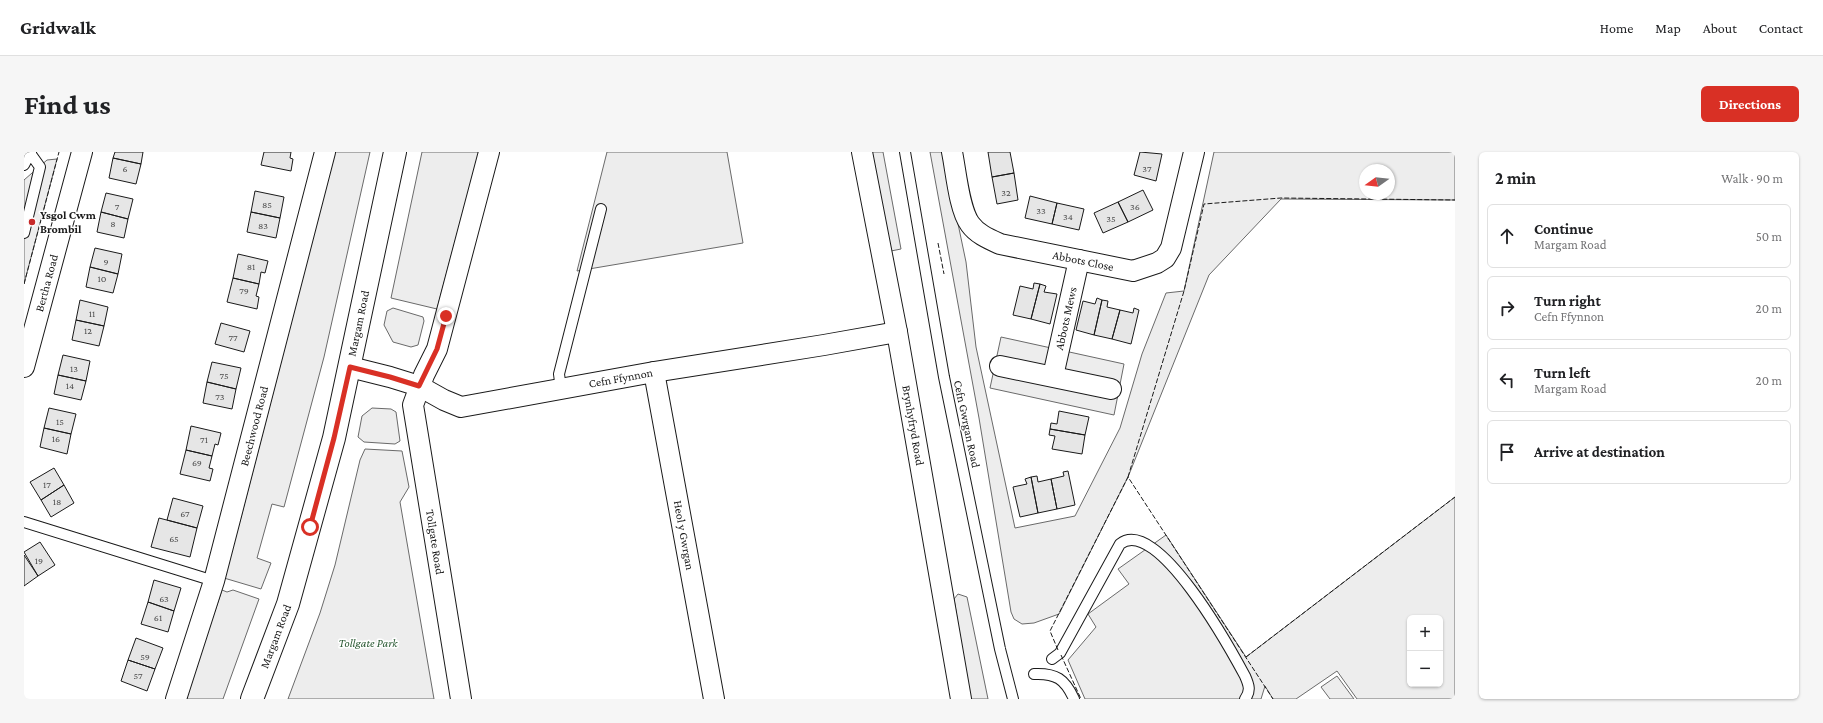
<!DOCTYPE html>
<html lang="en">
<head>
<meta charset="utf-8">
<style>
	:root { --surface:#fff; --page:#f6f6f6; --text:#202124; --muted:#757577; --line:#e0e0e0; --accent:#d93025 }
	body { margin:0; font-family:"Crimson Pro",serif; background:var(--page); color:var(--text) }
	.controls { position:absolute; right:12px; bottom:12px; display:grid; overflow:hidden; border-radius:6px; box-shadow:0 1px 3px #0004 }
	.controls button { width:36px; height:36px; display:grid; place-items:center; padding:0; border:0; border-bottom:1px solid var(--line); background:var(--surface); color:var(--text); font:20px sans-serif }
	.compass { position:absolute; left:1335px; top:12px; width:36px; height:36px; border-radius:50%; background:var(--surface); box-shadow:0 1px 3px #0004; rotate:255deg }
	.stop { position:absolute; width:12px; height:12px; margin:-9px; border:3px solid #d93025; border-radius:50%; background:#fff }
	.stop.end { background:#d93025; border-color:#fff; box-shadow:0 1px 4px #0008 }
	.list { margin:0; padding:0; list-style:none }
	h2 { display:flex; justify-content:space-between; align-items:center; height:52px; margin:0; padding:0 16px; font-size:17px }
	h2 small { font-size:13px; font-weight:400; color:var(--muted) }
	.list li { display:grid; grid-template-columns:26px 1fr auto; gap:12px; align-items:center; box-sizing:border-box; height:64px; margin:0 8px 8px; padding:0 8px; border:1px solid var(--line); border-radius:6px }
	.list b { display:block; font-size:15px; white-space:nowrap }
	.list p { margin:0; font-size:13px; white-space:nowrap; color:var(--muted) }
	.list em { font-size:13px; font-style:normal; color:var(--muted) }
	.icon { flex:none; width:22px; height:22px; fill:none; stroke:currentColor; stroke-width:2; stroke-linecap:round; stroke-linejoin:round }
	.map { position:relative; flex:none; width:1431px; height:547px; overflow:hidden; border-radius:6px }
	header { display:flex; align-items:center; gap:24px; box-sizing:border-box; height:56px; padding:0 20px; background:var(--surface); border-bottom:1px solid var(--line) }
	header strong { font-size:19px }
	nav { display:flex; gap:22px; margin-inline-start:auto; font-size:14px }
	.intro { display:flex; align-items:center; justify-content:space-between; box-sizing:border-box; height:96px; padding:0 24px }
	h1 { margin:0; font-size:28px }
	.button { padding:10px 18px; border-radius:6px; background:var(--accent); color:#fff; font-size:14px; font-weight:700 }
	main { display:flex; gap:24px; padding:0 24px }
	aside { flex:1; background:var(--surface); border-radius:6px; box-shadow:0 1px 3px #0004 }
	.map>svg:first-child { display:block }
	.built { fill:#ededed; stroke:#6a6a6a; fill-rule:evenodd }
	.building { fill:#e6e6e6; stroke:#1a1a1a }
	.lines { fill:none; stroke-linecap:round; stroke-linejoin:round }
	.service-casing { stroke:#1a1a1a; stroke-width:12 }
	.minor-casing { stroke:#1a1a1a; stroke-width:22 }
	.primary-casing { stroke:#1a1a1a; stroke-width:24 }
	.service { stroke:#fff; stroke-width:10 }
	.minor { stroke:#fff; stroke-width:20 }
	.primary { stroke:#fff; stroke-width:22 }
	.fence { stroke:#1a1a1a; stroke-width:1; stroke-dasharray:5 2; stroke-linecap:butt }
	.route { stroke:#d93025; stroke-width:5 }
	.poi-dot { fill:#c62828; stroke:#fff; stroke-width:1.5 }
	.labels { text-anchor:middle; stroke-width:3; stroke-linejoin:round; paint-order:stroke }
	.number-label { font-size:10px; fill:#4d4d4d }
	.poi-label { font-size:12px; font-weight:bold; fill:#1a1a1a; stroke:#fff; text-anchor:start }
	.street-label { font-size:12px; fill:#1a1a1a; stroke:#fff }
	.park-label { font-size:12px; font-style:italic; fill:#2b5a34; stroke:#fff }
</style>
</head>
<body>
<header>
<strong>Gridwalk</strong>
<nav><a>Home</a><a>Map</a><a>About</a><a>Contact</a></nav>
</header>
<div class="intro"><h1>Find us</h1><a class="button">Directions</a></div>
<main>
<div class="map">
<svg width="1431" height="547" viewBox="0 0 1431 547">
	<rect width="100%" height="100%" fill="#fff"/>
	<path class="built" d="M311,0H346L300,205L260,355L248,352L233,406L247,411L237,437L200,426L217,365Z
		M398,0H455L413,157L367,146Z
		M583,0H703L719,91L553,119Z
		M848,0H859L877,97L867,99Z
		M906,0H919L942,110L952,195L991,376L1051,364L1096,276L1118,202L1142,141L1160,139L1190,0H1431V48L1257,47L1185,123L1104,325L1035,462L1010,471L998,472L990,467L987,460L955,266ZM1341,18H1365V42H1341Z
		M33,7L0,132V28L23,8Z
		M369,156L399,165L400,169L394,193L387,195L369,190L360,173L363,159Z
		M977,185L1100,212L1090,263L966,236Z
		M348,256L367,257L372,260L376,289L371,292L340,290L334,285L338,264Z
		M341,297L378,299L385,335L376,350L410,547H264L296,461L311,413L336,308Z
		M1431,345V547H1333L1313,519L1272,547H1249L1241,534L1237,547H1061L1044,508L1072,475L1064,462L1105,432L1094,417L1142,383L1222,505ZM1386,466H1416V532H1386Z
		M198,438L203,440L209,438L235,447L199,547H161Z
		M934,442L943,445L964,547H946L930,447Z
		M1313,524L1330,547H1306L1297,535Z"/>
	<path class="building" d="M91,0H119L117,12L89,6Z
		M240,0H267L266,6L269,7L267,19L237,13Z
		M964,0H986L990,21L968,25Z
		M1116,0L1138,2L1132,29L1110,23Z
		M89,6L117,12L112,32L85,26Z
		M990,21L994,48L973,52L968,25Z
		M1119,38L1129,58L1104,70L1094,50Z
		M231,39L260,45L256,66L227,60Z
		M82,41L109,47L104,67L77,60Z
		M1006,44L1033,51L1028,72L1001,66Z
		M1094,50L1104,70L1079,81L1070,61Z
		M1033,51L1060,57L1055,78L1028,72Z
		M77,60L104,67L100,86L73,80Z
		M227,60L256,66L252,86L223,80Z
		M71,96L98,102L94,122L66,115Z
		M214,102L244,109L241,121L237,120L235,132L209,126Z
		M66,115L94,122L89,141L62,135Z
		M209,126L235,132L232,144L235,145L233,157L203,150Z
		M1010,131L1016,132L1007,167L989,163L996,134L1009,137Z
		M1016,132L1022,134L1020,140L1033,142L1026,172L1007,167Z
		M1073,146L1078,148L1070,183L1052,178L1059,149L1071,152Z
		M56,148L84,155L80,174L52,168Z
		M1078,148L1084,149L1083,155L1096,158L1088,187L1070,183Z
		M1110,156L1115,158L1107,192L1088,187L1096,158L1109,161Z
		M52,168L80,174L75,194L48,188Z
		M197,171L226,179L220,200L191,192Z
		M39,203L66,209L62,229L34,223Z
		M188,210L217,216L212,237L183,230Z
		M34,223L62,229L57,248L30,242Z
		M183,230L212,237L208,257L179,251Z
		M25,256L52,262L47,282L20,276Z
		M1035,259L1065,265L1061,283L1026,277L1027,271L1033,272Z
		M167,274L197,281L194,293L191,292L188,304L162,298Z
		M20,276L47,282L43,302L16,295Z
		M1026,277L1061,283L1058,302L1028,297L1031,284L1025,283Z
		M162,298L188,304L185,316L189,317L186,329L156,322Z
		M30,316L40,333L17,348L6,330Z
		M1044,319L1051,353L1033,357L1027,327L1040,324L1039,320Z
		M1013,324L1014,330L1027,327L1033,357L1014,361L1007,325Z
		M1007,325L1014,361L996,365L989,335L1003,332L1001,327Z
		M40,333L50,351L27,365L17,348Z
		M149,346L179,354L173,376L143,368Z
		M135,366L173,376L166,405L127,395Z
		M16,390L31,413L14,424L0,400Z
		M0,403L14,424L0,434Z
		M130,428L157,436L150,459L124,450Z
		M124,450L150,459L144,480L117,472Z
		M112,486L139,496L131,517L104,508Z
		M104,508L131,517L123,539L97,529Z"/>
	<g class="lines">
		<defs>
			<path id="service" d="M881,0L920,225L976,497L989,547
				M0,13L7,0
				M0,81L16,15L6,1
				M537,237L535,222L577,57
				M0,370L190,429
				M1028,507L1036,501L1096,392C1133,363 1207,498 1221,524C1225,533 1227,539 1221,547
				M1010,522C1032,521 1041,527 1050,547"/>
			<g id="minor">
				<path id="s1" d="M838,0L873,180L937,547"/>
				<path id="s2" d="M928,0C932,19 935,57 946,72C953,82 965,87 976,92L1109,119L1133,111L1141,106L1147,96L1170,0"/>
				<path d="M976,214L1087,237"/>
				<path id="s3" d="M0,215L58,0"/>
				<path id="s4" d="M326,215L366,225L395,234L420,248L437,255L630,220L800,193L873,180"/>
				<path id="s5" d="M630,220L690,547"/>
				<path id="s6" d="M1029,224L1055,108"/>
				<path id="s7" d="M152,547L190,429L301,0"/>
				<path d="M437,547L389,253L400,223L413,197L465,0"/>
			</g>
			<g id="primary">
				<path id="s8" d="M228,547L264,452L310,286L371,0"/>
			</g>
		</defs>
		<use href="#service" class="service-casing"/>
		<use href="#minor" class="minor-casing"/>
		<use href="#primary" class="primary-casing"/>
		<use href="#service" class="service"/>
		<use href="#minor" class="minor"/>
		<use href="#primary" class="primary"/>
		<path class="fence" d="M914,91L920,122
			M0,132L35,0
			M1104,325L1160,139L1180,52L1257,46L1431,48
			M1034,498L1026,479L1104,325L1249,547
			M1037,503L1057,547
			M1222,505L1431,345"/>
	</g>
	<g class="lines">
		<path class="route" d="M286,375L310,286L326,215L366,225L395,234L413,197L422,164"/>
	</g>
	<circle class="poi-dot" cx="8" cy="70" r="4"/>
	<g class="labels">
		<g class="number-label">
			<text x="101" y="20">6</text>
			<text x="1123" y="20">37</text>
			<text x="982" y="44">32</text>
			<text x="243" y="56">85</text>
			<text x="93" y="58">7</text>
			<text x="1111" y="58">36</text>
			<text x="1017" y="62">33</text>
			<text x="1044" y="68">34</text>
			<text x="1087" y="70">35</text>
			<text x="89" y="75">8</text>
			<text x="239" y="77">83</text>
			<text x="82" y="113">9</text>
			<text x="227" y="118">81</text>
			<text x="78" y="130">10</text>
			<text x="220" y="142">79</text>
			<text x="68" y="165">11</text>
			<text x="64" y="182">12</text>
			<text x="209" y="189">77</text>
			<text x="50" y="220">13</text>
			<text x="200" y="227">75</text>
			<text x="46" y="237">14</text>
			<text x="196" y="248">73</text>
			<text x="36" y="273">15</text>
			<text x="32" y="290">16</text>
			<text x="180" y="291">71</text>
			<text x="173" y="314">69</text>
			<text x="23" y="336">17</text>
			<text x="33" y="353">18</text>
			<text x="161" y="365">67</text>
			<text x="150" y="390">65</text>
			<text x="15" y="412">19</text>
			<text x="140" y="450">63</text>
			<text x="134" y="469">61</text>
			<text x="121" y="508">59</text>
			<text x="114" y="527">57</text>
		</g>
		<g class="poi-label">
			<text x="16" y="67">Ysgol Cwm<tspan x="16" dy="14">Brombil</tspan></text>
		</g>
		<g class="street-label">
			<text dy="4" stroke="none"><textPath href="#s2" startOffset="196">Abbots Close</textPath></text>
			<text dy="4" stroke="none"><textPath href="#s3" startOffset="87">Bertha Road</textPath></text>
			<text dy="4" stroke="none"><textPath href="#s6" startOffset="59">Abbots Mews</textPath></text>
			<text dy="4" stroke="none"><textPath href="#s8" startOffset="391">Margam Road</textPath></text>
			<text dy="4" stroke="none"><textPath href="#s4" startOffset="281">Cefn Ffynnon</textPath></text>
			<text transform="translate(943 272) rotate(78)" y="4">Cefn Gwrgan Road</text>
			<text dy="4" stroke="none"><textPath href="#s1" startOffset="278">Brynhyfryd Road</textPath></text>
			<text dy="4" stroke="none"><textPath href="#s7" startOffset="284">Beechwood Road</textPath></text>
			<text dy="4" stroke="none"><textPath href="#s5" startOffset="166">Heol y Gwrgan</textPath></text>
			<text transform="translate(411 390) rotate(81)" y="4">Tollgate Road</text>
			<text dy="4" stroke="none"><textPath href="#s8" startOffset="67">Margam Road</textPath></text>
		</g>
		<g class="park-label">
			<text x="344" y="495">Tollgate Park</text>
		</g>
	</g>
</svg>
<div class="controls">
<button>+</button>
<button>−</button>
</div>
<svg class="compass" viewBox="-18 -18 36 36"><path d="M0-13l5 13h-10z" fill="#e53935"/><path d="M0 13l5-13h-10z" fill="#757577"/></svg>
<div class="stop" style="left:286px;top:375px"></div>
<div class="stop end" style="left:422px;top:164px"></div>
</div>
<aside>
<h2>2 min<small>Walk · 90 m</small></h2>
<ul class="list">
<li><svg class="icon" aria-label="ahead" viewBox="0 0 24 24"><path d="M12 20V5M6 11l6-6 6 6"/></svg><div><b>Continue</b><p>Margam Road</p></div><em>50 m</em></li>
<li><svg class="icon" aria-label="right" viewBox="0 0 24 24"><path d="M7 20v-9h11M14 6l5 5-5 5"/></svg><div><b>Turn right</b><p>Cefn Ffynnon</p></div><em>20 m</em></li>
<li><svg class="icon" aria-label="left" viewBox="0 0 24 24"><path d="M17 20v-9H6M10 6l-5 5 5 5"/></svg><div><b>Turn left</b><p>Margam Road</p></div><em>20 m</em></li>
<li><svg class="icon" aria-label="arrive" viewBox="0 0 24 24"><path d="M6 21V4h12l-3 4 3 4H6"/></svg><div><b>Arrive at destination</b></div></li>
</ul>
</aside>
</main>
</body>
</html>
